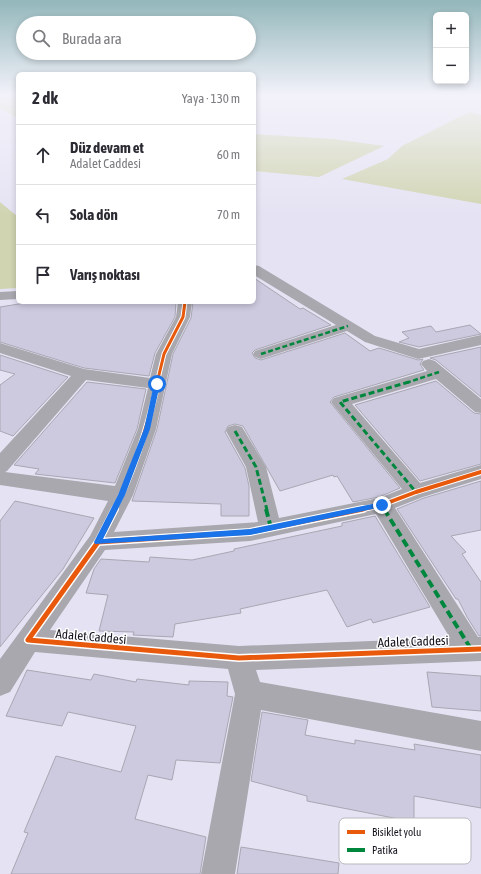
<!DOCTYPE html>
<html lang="tr">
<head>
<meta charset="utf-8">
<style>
	:root { --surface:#fff; --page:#f7f7f7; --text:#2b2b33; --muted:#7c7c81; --line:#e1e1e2 }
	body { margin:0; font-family:"Asap Condensed",sans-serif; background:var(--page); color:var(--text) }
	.controls { position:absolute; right:12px; top:12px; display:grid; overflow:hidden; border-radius:6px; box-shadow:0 2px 6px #0003 }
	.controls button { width:36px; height:36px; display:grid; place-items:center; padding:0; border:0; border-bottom:1px solid var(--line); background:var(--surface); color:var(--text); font:20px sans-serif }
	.stop { position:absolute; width:12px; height:12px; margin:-9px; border:3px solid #1a73e8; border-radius:50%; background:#fff }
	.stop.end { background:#1a73e8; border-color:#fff; box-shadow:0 1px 4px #0008 }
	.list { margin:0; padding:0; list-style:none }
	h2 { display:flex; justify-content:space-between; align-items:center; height:52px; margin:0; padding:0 16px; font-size:17px }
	h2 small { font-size:13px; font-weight:400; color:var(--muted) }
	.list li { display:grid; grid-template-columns:26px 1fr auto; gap:12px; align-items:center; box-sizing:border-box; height:60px; padding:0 16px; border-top:1px solid var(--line) }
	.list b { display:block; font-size:15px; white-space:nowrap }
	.list p { margin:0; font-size:13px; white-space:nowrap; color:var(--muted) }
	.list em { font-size:13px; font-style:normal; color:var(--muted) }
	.icon { flex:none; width:22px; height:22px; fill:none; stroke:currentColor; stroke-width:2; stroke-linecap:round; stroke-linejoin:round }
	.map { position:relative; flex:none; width:481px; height:874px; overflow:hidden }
	.search { position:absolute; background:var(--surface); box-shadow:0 2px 6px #0003; left:16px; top:16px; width:240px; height:44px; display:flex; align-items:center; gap:10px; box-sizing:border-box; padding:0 14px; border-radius:22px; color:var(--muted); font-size:15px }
	.panel { position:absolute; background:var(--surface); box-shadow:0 2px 6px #0003; left:16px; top:72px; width:240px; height:232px; border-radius:6px }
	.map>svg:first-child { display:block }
	.green { fill:#d0d4b0 }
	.building { fill:#cdcadf; stroke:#a8a7b3 }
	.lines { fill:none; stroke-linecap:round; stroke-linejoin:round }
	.street { fill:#a9a8af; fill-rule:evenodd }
	.quiet-far2 { stroke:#00873e; stroke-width:2.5; stroke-dasharray:5 2.5; stroke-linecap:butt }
	.quiet-far1 { stroke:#00873e; stroke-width:3; stroke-dasharray:6 3; stroke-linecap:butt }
	.quiet { stroke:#00873e; stroke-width:4; stroke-dasharray:8 4; stroke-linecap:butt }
	.cycleway-far2-casing { stroke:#fff; stroke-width:5 }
	.cycleway-far1-casing { stroke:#fff; stroke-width:6 }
	.cycleway-casing { stroke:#fff; stroke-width:8 }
	.cycleway-far2 { stroke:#e8590c; stroke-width:3 }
	.cycleway-far1 { stroke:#e8590c; stroke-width:4 }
	.cycleway { stroke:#e8590c; stroke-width:5 }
	.route { fill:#1a73e8 }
	.labels { text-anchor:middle; stroke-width:3; stroke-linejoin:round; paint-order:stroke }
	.near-street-label { font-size:13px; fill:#15141e; stroke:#fff }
	.key { fill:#fff; stroke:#b9b8bc; stroke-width:1 }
	.key-label { font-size:11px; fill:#15141e }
</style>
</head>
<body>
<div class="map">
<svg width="481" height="874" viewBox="0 0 481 874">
	<rect width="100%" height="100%" fill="#e5e3f3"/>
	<path class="green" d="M0,94H18V118L0,108Z
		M469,112L481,115V204L342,179L388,159L402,146Z
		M254,134L333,139L384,146L319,177L254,171Z
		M0,202L18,217V288L0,289Z"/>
	<path class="building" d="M254,278L300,309L303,308L331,325L255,350L252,353L255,358L261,360L345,333L370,351L379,348L418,360L423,359L420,364L424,370L334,397L330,402L400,488L379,497L353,502L337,476L334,477L333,475L280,491L243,426L235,424L228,426L225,432L245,468L249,486V516H221V504L132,501L157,429L173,354L191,318L193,302H254Z
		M25,302H176L175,317L155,353L149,376L84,368L0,342V307L25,303Z
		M470,325L481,334L419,347L399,342L409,338L402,332L431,326L436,332Z
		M481,347V397L436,360L430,358Z
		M0,355L68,377L13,436L0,431V385L15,374L0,370Z
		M436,381L474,413L481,414V464L420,481L355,405Z
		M87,382L146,389L137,429L115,483L35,474L39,469L14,465Z
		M481,481V530L451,536L466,552L462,554L481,582V636H479L467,617L458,599H456L397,509L424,498Z
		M15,501L94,518L63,569L0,647V521Z
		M375,516L430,607L373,623L371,619L347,627L327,590L240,609L241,613L175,624L173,637L133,635L134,632L99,631L108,595L86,593L94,569L101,559L149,562L150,557L192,560L234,551V549L342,526V523Z
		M27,670L91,680L94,674L136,682L137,679L189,685V681L228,682L227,696L233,697L220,763L176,760L172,780L148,775L135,819L206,837L200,874H11L28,833L24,832L56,756L121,772L136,726L68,712L62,726L6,716Z
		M427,672L481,676V711L432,707Z
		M262,712L308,720L305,735L355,744V740L415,750L414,744L481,755V808L414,796V822L307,801V796L251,781Z
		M241,847L339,863L338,874H237Z"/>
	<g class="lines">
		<path class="street" d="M254,265L259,266L375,336L419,349L481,335V345L418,359L365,342L347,331L267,357L261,359L255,357L253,354L255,351L336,325L254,275Z
			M18,291V299L0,300V292Z
			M178,302H192L190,317L172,354L156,429L133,495L114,532L258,522L246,467L226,431L228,427L235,425L242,427L266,467L279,518L379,498L402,489L334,406L331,402L334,398L427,371L421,364L423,361L429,359L435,361L481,399V413L475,412L436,379L352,404L420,483L481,465V479L423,497L395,508L478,637H481V661L256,670L260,682L481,721V751L261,710L235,874H201L235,694L228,669L35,652L10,692L0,696V659L90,536L108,501L0,485V453L71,376L0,353V343L84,369L150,378L156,354L176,317ZM86,380L148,388L138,429L115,486L5,472L7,471ZM376,514L450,638L239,646L50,630L105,550L250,541Z"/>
		<path class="quiet-far2" d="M261,354L348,326
			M406,383L439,372"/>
		<path class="quiet-far1" d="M409,382L340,402L416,492
			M235,431L256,467L267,510
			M382,505L385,510"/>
		<path class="quiet" d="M266,509L271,528
			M384,509L471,649"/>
		<defs>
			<path id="cycleway-far2" d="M157,383L164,354L183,317L185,302"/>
			<path id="cycleway-far1" d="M114,510C135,470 148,426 158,382
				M358,510L382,505L416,492L481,472"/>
			<path id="cycleway" d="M115,509L98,542L28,640L239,658L481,649
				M98,542L250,532L363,509"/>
		</defs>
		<use href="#cycleway-far2" class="cycleway-far2-casing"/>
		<use href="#cycleway-far1" class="cycleway-far1-casing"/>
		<use href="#cycleway" class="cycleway-casing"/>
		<use href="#cycleway-far2" class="cycleway-far2"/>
		<use href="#cycleway-far1" class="cycleway-far1"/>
		<use href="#cycleway" class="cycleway"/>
	</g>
	<linearGradient id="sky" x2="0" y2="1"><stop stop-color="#93b7bb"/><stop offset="0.44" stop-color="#f3f2fa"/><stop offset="1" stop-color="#f3f2fa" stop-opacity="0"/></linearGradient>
	<rect width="481" height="216" fill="url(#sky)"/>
	<path class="route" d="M157,382L160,384L150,429L125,495L103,539L250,529L382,502L385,505L382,507L250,535L95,544L94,542L118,495L144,429L154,384Z"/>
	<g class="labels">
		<g class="near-street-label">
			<text transform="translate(91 636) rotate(5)" y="5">Adalet Caddesi</text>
			<text transform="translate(413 641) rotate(-2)" y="5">Adalet Caddesi</text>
		</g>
	</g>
	<rect x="339" y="818" width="132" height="46" rx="6" class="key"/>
	<rect x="347" y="830" width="18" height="4" fill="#e8590c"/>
	<rect x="347" y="848" width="18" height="4" fill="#00873e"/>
	<g class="key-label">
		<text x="372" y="836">Bisiklet yolu</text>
		<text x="372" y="854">Patika</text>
	</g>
</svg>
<div class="controls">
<button>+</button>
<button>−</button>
</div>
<div class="stop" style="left:157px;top:384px"></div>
<div class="stop end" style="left:382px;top:505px"></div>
<div class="search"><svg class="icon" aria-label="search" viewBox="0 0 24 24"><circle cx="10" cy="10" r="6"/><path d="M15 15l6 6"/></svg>Burada ara</div>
<section class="panel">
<h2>2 dk<small>Yaya · 130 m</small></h2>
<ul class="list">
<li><svg class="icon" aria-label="ahead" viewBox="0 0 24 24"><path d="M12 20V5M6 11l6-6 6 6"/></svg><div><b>Düz devam et</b><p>Adalet Caddesi</p></div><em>60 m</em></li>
<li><svg class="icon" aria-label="left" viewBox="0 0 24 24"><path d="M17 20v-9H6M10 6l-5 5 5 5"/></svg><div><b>Sola dön</b></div><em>70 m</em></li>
<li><svg class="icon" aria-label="arrive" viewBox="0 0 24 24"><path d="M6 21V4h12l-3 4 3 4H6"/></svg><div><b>Varış noktası</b></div></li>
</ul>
</section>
</div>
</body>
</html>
